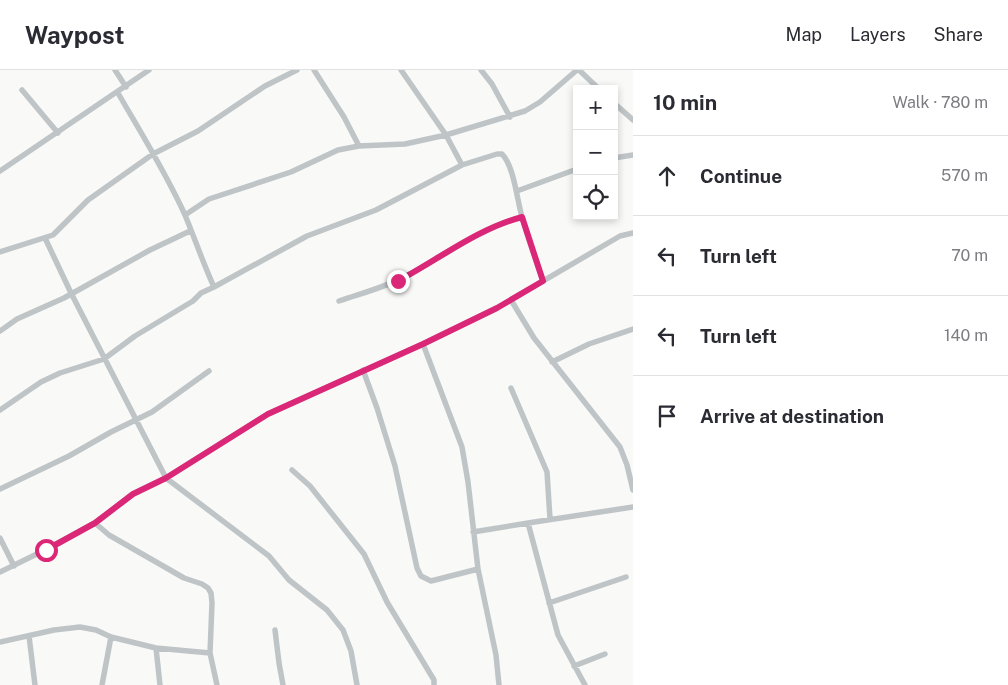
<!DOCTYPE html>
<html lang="en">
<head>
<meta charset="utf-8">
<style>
	:root { --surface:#fff; --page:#f2f2f3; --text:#2b2b33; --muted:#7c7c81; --line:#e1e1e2 }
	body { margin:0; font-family:"Public Sans",sans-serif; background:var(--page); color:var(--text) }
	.controls { position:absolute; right:15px; top:15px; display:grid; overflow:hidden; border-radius:0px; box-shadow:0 2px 8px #0003 }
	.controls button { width:45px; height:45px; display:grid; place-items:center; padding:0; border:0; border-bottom:1px solid var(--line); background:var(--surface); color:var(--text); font:25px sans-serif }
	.stop { position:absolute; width:15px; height:15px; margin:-11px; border:4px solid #db2777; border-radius:50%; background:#fff }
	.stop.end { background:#db2777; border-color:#fff; box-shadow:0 1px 5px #0008 }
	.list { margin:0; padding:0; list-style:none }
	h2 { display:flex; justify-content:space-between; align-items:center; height:65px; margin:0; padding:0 20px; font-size:21px }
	h2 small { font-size:16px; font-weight:400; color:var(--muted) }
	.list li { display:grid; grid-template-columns:32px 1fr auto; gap:15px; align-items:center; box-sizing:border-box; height:80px; padding:0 20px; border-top:1px solid var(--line) }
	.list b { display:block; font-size:19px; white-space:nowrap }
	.list em { font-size:16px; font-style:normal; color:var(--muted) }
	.icon { flex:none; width:28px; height:28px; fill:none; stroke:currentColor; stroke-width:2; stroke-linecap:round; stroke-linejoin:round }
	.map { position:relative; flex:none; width:633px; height:615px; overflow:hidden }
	header { display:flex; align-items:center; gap:30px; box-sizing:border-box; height:70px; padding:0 25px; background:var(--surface); border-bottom:1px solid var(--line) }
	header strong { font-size:24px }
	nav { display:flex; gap:28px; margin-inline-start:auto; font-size:18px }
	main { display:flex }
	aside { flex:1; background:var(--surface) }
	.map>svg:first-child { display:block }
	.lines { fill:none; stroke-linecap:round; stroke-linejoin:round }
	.minor { stroke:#bfc5c7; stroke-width:5.5 }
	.route { stroke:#db2777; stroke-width:6 }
</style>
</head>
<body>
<header>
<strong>Waypost</strong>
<nav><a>Map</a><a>Layers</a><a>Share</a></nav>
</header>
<main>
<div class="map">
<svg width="633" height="615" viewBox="0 0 633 615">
	<rect width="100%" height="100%" fill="#f9f9f8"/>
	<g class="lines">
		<path class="minor" d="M115,0L126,17
			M314,0L344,47L359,76
			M401,0L446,65L462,95
			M481,0L492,14L510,47
			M579,0L599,19
			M22,20L58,63
			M614,33L633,50
			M614,88L633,85
			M0,101L149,0
			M517,121L577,99
			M185,145L209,129L291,102L338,80L359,76L405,74L446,65L525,41L540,32L577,0
			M45,168L71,223L166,408L269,486L289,510L327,540L343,560L351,581L357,615
			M0,182L53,165L88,130L153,84L198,61L265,16L297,0
			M214,217L307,166L376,140L462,95L497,84H502C514,96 517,130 522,147C528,169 536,190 543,211
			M511,230L534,268L620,377L627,395L633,420
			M339,231C362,223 387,217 408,205C446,185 481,158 522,147
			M0,261L17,249L64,228L150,180L190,161
			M423,274L462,377L468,412L478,499L496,585L499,615
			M552,292L589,274L633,259
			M363,300L377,338L395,396L417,498L421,506L431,511L478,499
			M511,318L547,402L550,449
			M0,340L41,312L60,303L104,289L135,266L193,231L201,223L214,217C203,193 195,169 185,145C166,103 141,63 118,23
			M292,400L310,416L364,484L387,532L434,610V615
			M0,419L69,386L111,362L152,342L209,301
			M473,462L528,453
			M0,468L14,496
			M0,502L45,480L95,453L133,424L166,408L268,344L423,274L497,238L620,166L633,163
			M549,533L626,507
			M275,560L279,593L283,615
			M29,566L35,615
			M0,572L54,560L80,557L96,560L111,567L156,578L210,583L212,533L211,523L208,518L202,514L184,508L109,465L95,453
			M156,578L160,615
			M210,583L217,615
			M574,596L605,584
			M102,615L111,567
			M585,615L558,565L528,453L633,437"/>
	</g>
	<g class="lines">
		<path class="route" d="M46,480L95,453L133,424L166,408L268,344L423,274L497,238L543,211L522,147C477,159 439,189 398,211"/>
	</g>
</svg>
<div class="controls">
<button>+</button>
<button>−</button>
<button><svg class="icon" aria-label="locate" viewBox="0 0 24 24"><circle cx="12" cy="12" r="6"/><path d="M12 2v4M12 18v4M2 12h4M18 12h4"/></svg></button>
</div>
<div class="stop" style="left:46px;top:480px"></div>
<div class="stop end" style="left:398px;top:211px"></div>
</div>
<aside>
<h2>10 min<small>Walk · 780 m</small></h2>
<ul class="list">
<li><svg class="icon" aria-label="ahead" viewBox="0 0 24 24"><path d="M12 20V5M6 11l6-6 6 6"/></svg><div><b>Continue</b></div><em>570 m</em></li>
<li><svg class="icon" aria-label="left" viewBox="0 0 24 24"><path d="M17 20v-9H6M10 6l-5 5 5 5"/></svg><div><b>Turn left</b></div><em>70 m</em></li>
<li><svg class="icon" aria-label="left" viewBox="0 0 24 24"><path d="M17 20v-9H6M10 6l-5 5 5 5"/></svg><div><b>Turn left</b></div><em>140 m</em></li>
<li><svg class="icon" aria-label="arrive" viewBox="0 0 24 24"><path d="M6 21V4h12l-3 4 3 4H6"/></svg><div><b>Arrive at destination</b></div></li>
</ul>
</aside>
</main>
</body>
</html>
